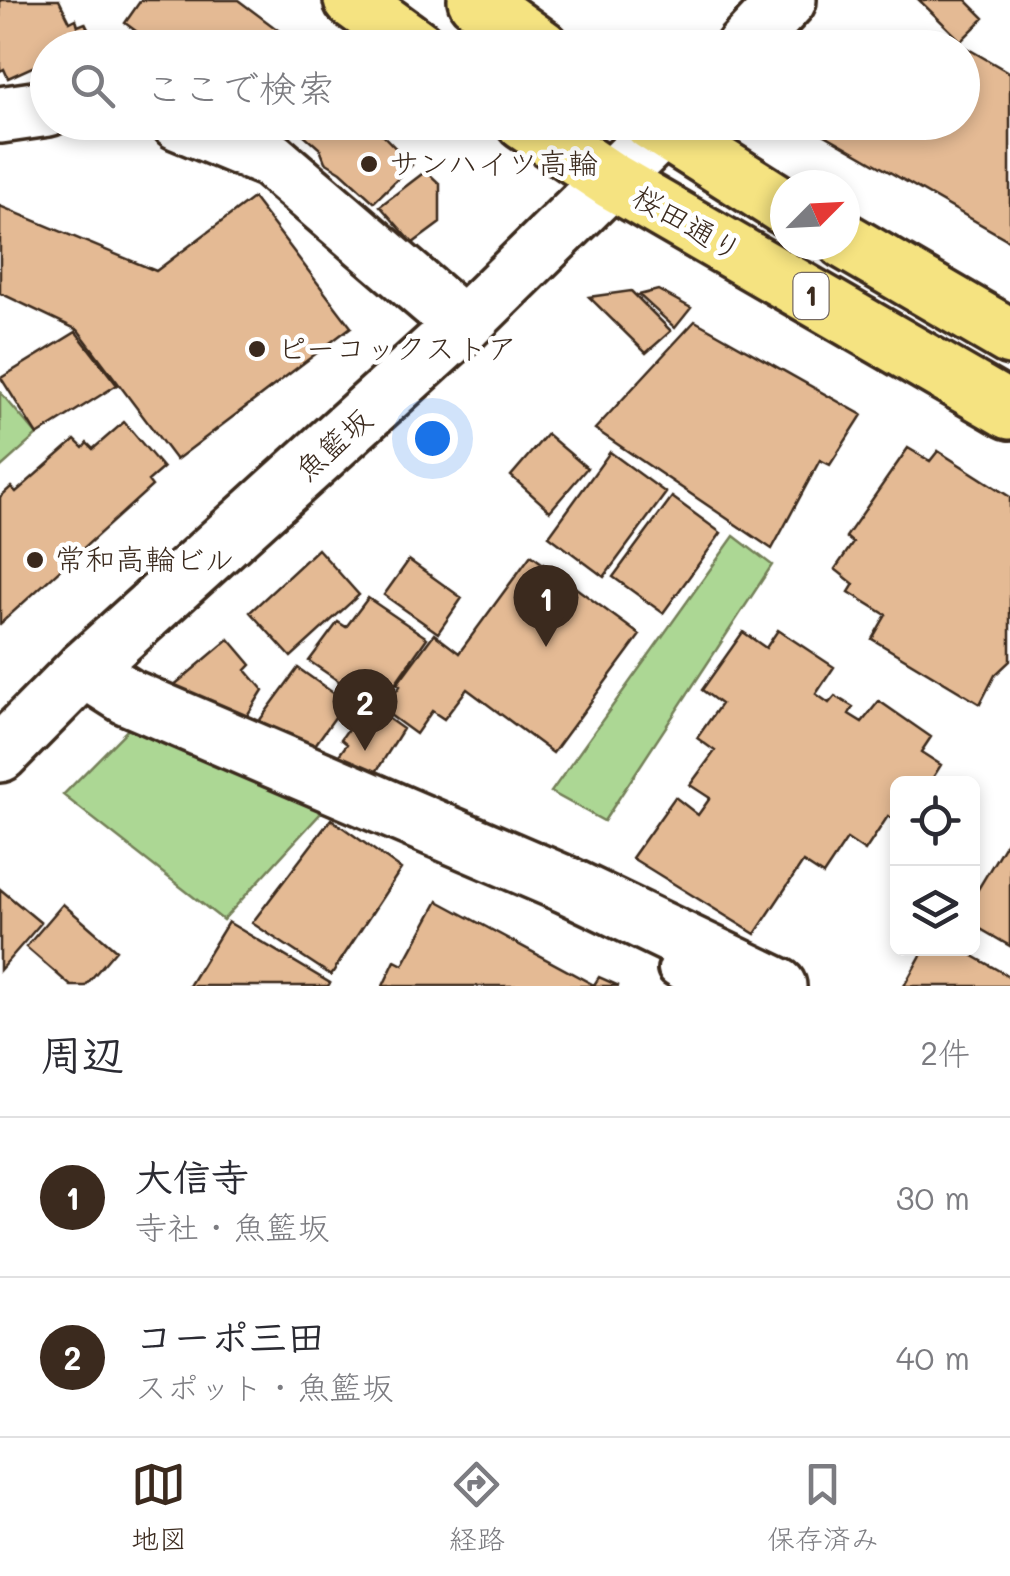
<!DOCTYPE html>
<html lang="ja">
<head>
<meta charset="utf-8">
<style>
	:root { --surface:#fff; --page:#f7f7f7; --text:#2b2b33; --muted:#7c7c81; --line:#e1e1e2; --accent:#3b2a1e }
	body { margin:0; font-family:Mali,"Klee One",sans-serif; background:var(--page); color:var(--text) }
	.controls { position:absolute; right:30px; bottom:30px; display:grid; overflow:hidden; border-radius:15px; box-shadow:0 5px 15px #0003 }
	.controls button { width:90px; height:90px; display:grid; place-items:center; padding:0; border:0; border-bottom:2px solid var(--line); background:var(--surface); color:var(--text); font:50px sans-serif }
	.compass { position:absolute; left:770px; top:170px; width:90px; height:90px; border-radius:50%; background:var(--surface); box-shadow:0 5px 15px #0003; rotate:66deg }
	.you { position:absolute; left:432px; top:438px; width:35px; height:35px; margin:-25px; border:8px solid #fff; border-radius:50%; background:#1a73e8; box-shadow:0 0 0 15px #1a73e833 }
	.badge { display:grid; place-items:center; width:65px; height:65px; border-radius:50%; background:var(--accent); color:#fff; font-size:32px; font-weight:700 }
	.pin { position:absolute; translate:-50% -82px; filter:drop-shadow(0 2px 5px #0008) }
	.pin::after { content:''; position:absolute; top:52px; width:35px; height:30px; background:inherit; clip-path:polygon(0 0,100% 0,50% 100%) }
	.list { margin:0; padding:0; list-style:none }
	h2 { display:flex; justify-content:space-between; align-items:center; height:130px; margin:0; padding:0 40px; font-size:42px }
	h2 small { font-size:32px; font-weight:400; color:var(--muted) }
	.list li { display:grid; grid-template-columns:65px 1fr auto; gap:30px; align-items:center; box-sizing:border-box; height:160px; padding:0 40px; border-top:2px solid var(--line) }
	.list b { display:block; font-size:38px; white-space:nowrap }
	.list p { margin:0; font-size:32px; white-space:nowrap; color:var(--muted) }
	.list em { font-size:32px; font-style:normal; color:var(--muted) }
	.icon { flex:none; width:55px; height:55px; fill:none; stroke:currentColor; stroke-width:2; stroke-linecap:round; stroke-linejoin:round }
	.map { position:relative; flex:none; width:1010px; height:986px; overflow:hidden }
	.search { position:absolute; background:var(--surface); box-shadow:0 5px 15px #0003; left:30px; right:30px; top:30px; height:110px; display:flex; align-items:center; gap:25px; box-sizing:border-box; padding:0 35px; border-radius:55px; color:var(--muted); font-size:38px }
	.sheet { height:450px; background:var(--surface) }
	nav { display:flex; justify-content:space-around; align-items:center; box-sizing:border-box; height:140px; border-top:2px solid var(--line); background:var(--surface); font-size:28px; color:var(--muted) }
	nav a { display:grid; justify-items:center; gap:5px }
	nav .on { color:var(--accent) }
	.map>svg:first-child { display:block }
	.green { fill:#acd794; stroke:#748059; stroke-width:2.5 }
	.building { fill:#e4ba94; stroke:#3b2a1e; stroke-width:2.5 }
	.lines { fill:none; stroke-linecap:round; stroke-linejoin:round }
	.lane-casing { stroke:#3b2a1e; stroke-width:40 }
	.street-casing { stroke:#3b2a1e; stroke-width:62 }
	.secondary-casing { stroke:#3b2a1e; stroke-width:62 }
	.highway-casing { stroke:#3b2a1e; stroke-width:62 }
	.lane { stroke:#fff; stroke-width:32 }
	.street { stroke:#fff; stroke-width:55 }
	.secondary { stroke:#fff; stroke-width:55 }
	.highway { stroke:#f5e381; stroke-width:55 }
	.poi-dot { fill:#3b2a1e; stroke:#fff; stroke-width:4 }
	.labels { text-anchor:middle; stroke-width:9; stroke-linejoin:round; paint-order:stroke }
	.shield { fill:#fff; stroke:#766a62; stroke-width:2.5 }
	.shield-label { font-size:28px; font-weight:bold; fill:#3b2a1e }
	.poi-label { font-size:30px; fill:#3b2a1e; stroke:#fff; text-anchor:start }
	.street-label { font-size:30px; fill:#3b2a1e; stroke:#fff }
</style>
</head>
<body>
<div class="map">
<svg width="1010" height="986" viewBox="0 0 1010 986">
	<rect width="100%" height="100%" fill="#fff"/>
	<filter id="ink" filterUnits="userSpaceOnUse"><feTurbulence type="fractalNoise" baseFrequency=".01" numOctaves="2"/><feDisplacementMap in="SourceGraphic" scale="20" xChannelSelector="R" yChannelSelector="G"/><feConvolveMatrix kernelMatrix="1 2 1 2 8 2 1 2 1" color-interpolation-filters="sRGB"/></filter>
	<g filter="url(#ink)">
		<path class="green" d="M0,392L37,435L0,468Z
			M734,536L772,565L604,821L551,792Z
			M148,709L331,802L223,920L63,795Z"/>
		<path class="building" d="M0,0H59L70,22L76,19L78,26L85,23L94,41L80,48H48V60L8,78L4,69L0,71Z
			M141,0H238L302,48H159L125,23Z
			M919,0H966L984,18L961,41Z
			M958,43L1010,73V241L820,132L815,122H962V48H953Z
			M298,122H370L412,165L374,202L341,172L325,162L320,149L294,126Z
			M426,171L440,184V223L413,243L380,206Z
			M253,198L351,327L176,460L78,330L0,293V206L156,271Z
			M658,290L691,308L675,328L639,295Z
			M631,291L671,331L646,353L589,297Z
			M695,321L862,415L830,465L820,460L772,549L595,429Z
			M76,332L117,385L37,435L1,378Z
			M124,422L163,468L148,481L152,486L0,624V497L11,487L16,492L75,440L83,448L87,443L93,449Z
			M547,434L587,468L550,511L511,476Z
			M908,448L930,461L938,451L1010,497V661L995,675L980,704L872,639L886,615L849,592L854,584L835,569L853,543L846,537Z
			M610,452L666,493L604,577L549,536Z
			M672,497L721,533L663,613L613,577Z
			M318,549L359,595L291,657L250,612Z
			M531,555L640,635L553,753L467,689L444,719L432,711L416,734L383,710L400,686L397,684L434,634L459,653Z
			M409,560L462,598L438,633L384,595Z
			M368,598L427,638L389,692L356,669L343,684L309,661L338,622L346,627Z
			M778,630L834,667L816,694L829,703L835,696L853,707L849,714L862,722L879,701L931,737L921,752L941,765L929,784H898V823L888,816L865,851L847,839L823,875L803,862L755,934L632,858L675,797L698,815L710,798L690,785L715,751L697,738L721,704L702,690L743,632L766,648Z
			M229,639L251,665L246,670L263,690L240,727L166,692Z
			M298,668L346,702L305,759L257,724Z
			M372,707L403,729L371,780L337,758L347,744L341,739L353,722L357,726Z
			M331,819L401,869L331,975L252,923Z
			M1010,836V946L972,924V899Z
			M0,889L41,923L0,970Z
			M438,901L594,985L599,977L619,986H383L395,961L403,965Z
			M63,904L116,950L85,986H71L26,947Z
			M228,922L330,983L328,986H189Z
			M925,948H959L1010,977V986H904Z"/>
		<g class="lines">
			<defs>
				<path id="lane" d="M687,942L675,969L703,986"/>
				<path id="street" d="M0,115L48,108
					M179,122L271,160L463,325
					M84,669L128,697L567,885L778,986"/>
				<path id="secondary" d="M743,48L788,0
					M0,754L84,669L463,325L670,122"/>
				<path id="highway" d="M352,0L418,48
					M476,0L542,48
					M524,122L612,181L1010,411
					M651,122L785,207
					M845,241L1010,337"/>
			</defs>
			<use href="#lane" class="lane-casing"/>
			<use href="#street" class="street-casing"/>
			<use href="#secondary" class="secondary-casing"/>
			<use href="#highway" class="highway-casing"/>
			<use href="#lane" class="lane"/>
			<use href="#street" class="street"/>
			<use href="#secondary" class="secondary"/>
			<use href="#highway" class="highway"/>
		</g>
	</g>
	<g class="poi-dot">
		<circle cx="369" cy="164" r="10"/>
		<circle cx="257" cy="349" r="10"/>
		<circle cx="35" cy="560" r="10"/>
	</g>
	<g class="labels">
		<rect class="shield" x="793.5" y="273" width="35" height="46" rx="8"/>
		<g class="shield-label">
			<text x="811" y="306">1</text>
		</g>
		<g class="poi-label">
			<text x="389" y="174">サンハイツ高輪</text>
			<text x="277" y="359">ピーコックストア</text>
			<text x="55" y="570">常和高輪ビル</text>
		</g>
		<g class="street-label">
			<text transform="translate(687 224) rotate(30)" y="10">桜田通り</text>
			<text transform="translate(334 445) rotate(-42)" y="10">魚籃坂</text>
		</g>
	</g>
</svg>
<div class="controls">
<button><svg class="icon" aria-label="locate" viewBox="0 0 24 24"><circle cx="12" cy="12" r="6"/><path d="M12 2v4M12 18v4M2 12h4M18 12h4"/></svg></button>
<button><svg class="icon" aria-label="layers" viewBox="0 0 24 24"><path d="M12 4l9 5-9 5-9-5zM3 14l9 5 9-5"/></svg></button>
</div>
<svg class="compass" viewBox="-18 -18 36 36"><path d="M0-13l5 13h-10z" fill="#e53935"/><path d="M0 13l5-13h-10z" fill="#7c7c81"/></svg>
<div class="you"></div>
<div class="pin badge" style="left:546px;top:647px">1</div>
<div class="pin badge" style="left:365px;top:751px">2</div>
<div class="search"><svg class="icon" aria-label="search" viewBox="0 0 24 24"><circle cx="10" cy="10" r="6"/><path d="M15 15l6 6"/></svg>ここで検索</div>
</div>
<section class="sheet">
<h2>周辺<small>2件</small></h2>
<ul class="list">
<li><span class="badge">1</span><div><b>大信寺</b><p>寺社 · 魚籃坂</p></div><em>30 m</em></li>
<li><span class="badge">2</span><div><b>コーポ三田</b><p>スポット · 魚籃坂</p></div><em>40 m</em></li>
</ul>
</section>
<nav>
<a class="on"><svg class="icon" aria-label="map" viewBox="0 0 24 24"><path d="M3 6l6-2 6 2 6-2v14l-6 2-6-2-6 2zM9 4v14M15 6v14"/></svg>地図</a>
<a><svg class="icon" aria-label="directions" viewBox="0 0 24 24"><path d="M12 3l9 9-9 9-9-9zM9 14v-3h6M13 9l2 2-2 2"/></svg>経路</a>
<a><svg class="icon" aria-label="saved" viewBox="0 0 24 24"><path d="M7 4h10v16l-5-4-5 4z"/></svg>保存済み</a>
</nav>
</body>
</html>
